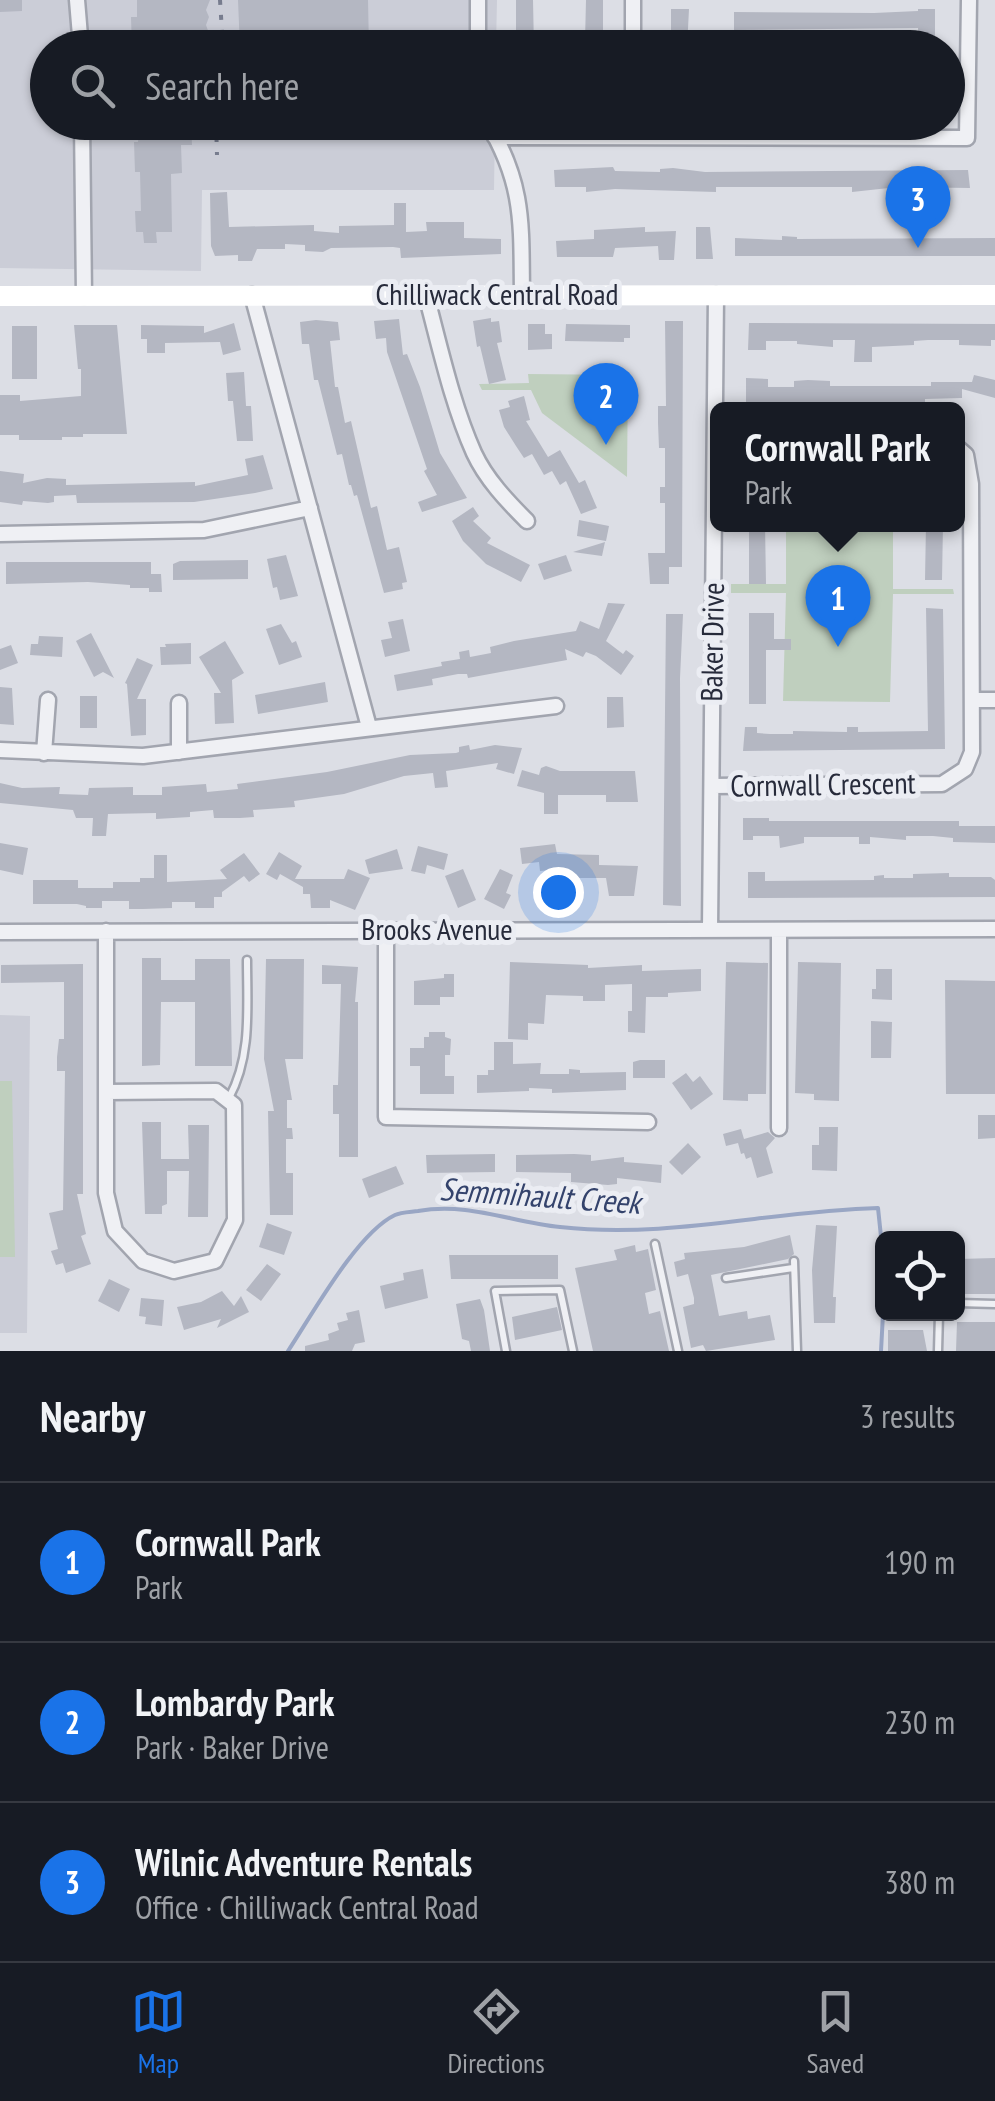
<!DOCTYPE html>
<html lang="en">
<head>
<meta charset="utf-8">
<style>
	:root { --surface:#171b24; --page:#242831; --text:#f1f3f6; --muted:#9ea1a6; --line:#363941; --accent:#1a73e8 }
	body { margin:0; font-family:"PT Sans Narrow",sans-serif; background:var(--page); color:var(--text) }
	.controls { position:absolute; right:30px; bottom:30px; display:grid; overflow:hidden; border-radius:15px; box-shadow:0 2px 8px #0004 }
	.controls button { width:90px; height:90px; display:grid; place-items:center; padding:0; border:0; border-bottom:2px solid var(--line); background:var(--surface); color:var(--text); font:50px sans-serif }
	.you { position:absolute; left:558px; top:892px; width:35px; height:35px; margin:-25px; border:8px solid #fff; border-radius:50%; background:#1a73e8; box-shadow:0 0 0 15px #1a73e833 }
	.badge { display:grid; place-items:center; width:65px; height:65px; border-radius:50%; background:var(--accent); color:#fff; font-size:32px; font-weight:700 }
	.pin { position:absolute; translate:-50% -82px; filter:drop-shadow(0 2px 5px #0008) }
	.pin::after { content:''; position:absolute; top:52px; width:35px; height:30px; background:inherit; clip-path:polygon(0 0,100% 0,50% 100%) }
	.popup { position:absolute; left:710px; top:402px; width:255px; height:130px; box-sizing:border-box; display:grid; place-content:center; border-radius:15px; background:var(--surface); filter:drop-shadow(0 2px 8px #0005); font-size:32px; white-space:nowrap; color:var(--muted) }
	.popup b { font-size:38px; color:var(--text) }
	.popup::after { content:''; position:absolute; left:50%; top:100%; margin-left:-20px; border:20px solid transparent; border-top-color:var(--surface) }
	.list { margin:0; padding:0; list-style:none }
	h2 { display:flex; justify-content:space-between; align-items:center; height:130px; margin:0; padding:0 40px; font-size:42px }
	h2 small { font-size:32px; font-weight:400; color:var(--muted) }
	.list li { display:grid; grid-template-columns:65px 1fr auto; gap:30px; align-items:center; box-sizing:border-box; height:160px; padding:0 40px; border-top:2px solid var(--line) }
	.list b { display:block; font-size:38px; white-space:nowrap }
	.list p { margin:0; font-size:32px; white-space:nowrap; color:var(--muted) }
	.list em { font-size:32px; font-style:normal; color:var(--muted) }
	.icon { flex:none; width:55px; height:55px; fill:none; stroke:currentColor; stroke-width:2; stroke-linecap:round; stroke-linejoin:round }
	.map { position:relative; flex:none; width:995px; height:1351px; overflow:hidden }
	.search { position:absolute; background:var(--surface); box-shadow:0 2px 8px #0004; left:30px; right:30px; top:30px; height:110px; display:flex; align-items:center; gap:25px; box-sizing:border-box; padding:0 35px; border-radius:55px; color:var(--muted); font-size:38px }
	.sheet { height:610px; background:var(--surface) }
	nav { display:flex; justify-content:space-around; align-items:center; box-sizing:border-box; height:140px; border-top:2px solid var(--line); background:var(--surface); font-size:28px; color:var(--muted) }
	nav a { display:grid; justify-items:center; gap:5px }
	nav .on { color:var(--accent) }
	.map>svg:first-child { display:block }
	.built { fill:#cbcdd7 }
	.green { fill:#bfcfbe }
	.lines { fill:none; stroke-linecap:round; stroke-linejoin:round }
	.stream { stroke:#99a6c4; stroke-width:4 }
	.building { fill:#b4b7c2 }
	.lane-casing { stroke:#a2a5af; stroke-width:11 }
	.street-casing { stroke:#a2a5af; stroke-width:19 }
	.lane { stroke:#eff0f4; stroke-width:6 }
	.street { stroke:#eff0f4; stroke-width:14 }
	.secondary { stroke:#fff; stroke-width:20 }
	.rail { stroke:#777c8e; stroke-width:4; stroke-dasharray:5 10; stroke-linecap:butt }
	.labels { text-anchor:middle; stroke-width:10; stroke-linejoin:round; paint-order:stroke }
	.street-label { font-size:30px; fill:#272b3b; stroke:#ebedf3 }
	.water-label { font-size:32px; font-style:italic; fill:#34436c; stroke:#ebedf3 }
</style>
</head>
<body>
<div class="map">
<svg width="995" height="1351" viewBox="0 0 995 1351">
	<rect width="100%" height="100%" fill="#dcdee5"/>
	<path class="built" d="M0,0H497L496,47L48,48V122L495,123L494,190H202L201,271L0,268Z
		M0,1015L30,1016L27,1333H0Z"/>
	<path class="green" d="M528,374L628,375L627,477L542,413L531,390H482L479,384L529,383Z
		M893,524V589H953L954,594H893L890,702L783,701L786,593H731V584H786V525Z
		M0,1081H12L15,1257H0Z"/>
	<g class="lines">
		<path class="stream" d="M288,1351C312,1315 357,1233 395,1215C401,1212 411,1212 418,1211C468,1202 511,1222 560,1227C670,1239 769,1211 878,1208L882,1246
			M881,1351L883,1314"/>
	</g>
	<path class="building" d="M0,0H22V11L0,12Z
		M137,0H210L206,10L209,17L206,25L210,36L203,41L190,39L189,48H132L131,17H137Z
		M238,0H368L369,48H240Z
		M516,0H533L534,48H516Z
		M586,0H603V41H585Z
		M671,9H689L687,48H671Z
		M918,9H935V48H919L918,28L734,30V12L874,13L918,11Z
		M140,122H191L192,145H181L182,173L171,174L172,232H156L157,243H144L143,232H136L135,211H141L140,172H135L134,142H138Z
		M613,167L615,171L660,172V169L673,168L705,172L968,170L970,188L898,187L852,192V187H716V192L615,189L586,192V187H555L554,170Z
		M227,192L229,227L314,225V231L339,233V226L394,225V203H406V232L427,231L426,222H464V238L501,239V254L401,258L400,248L393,247L331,248L323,252L305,251V245L285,244V249H257L252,261H238V255L215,256L211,246L210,193Z
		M645,227V232L676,231L674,260H659L658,246L615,248L613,257H557L556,241L594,239V230Z
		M696,227H710L713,259H696Z
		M782,236L797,237V239L995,238V256H735V238L782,240Z
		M491,318V322L499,321L502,342L497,343L506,380L489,384L480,346L477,347L473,321Z
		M399,319L403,355L407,354L420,387L440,453L467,498L422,512L418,502L437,495L424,471L427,469L387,352L386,338L376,339L374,321Z
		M316,320L338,322L340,340L330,341L335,387H338L345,423L351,421L371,508L377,506L387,550L399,547L407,582L402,583L403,589L384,593L357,495L354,496L351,485H349L342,454L337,455L318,380H314L309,344H302L300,322Z
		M665,321H683L682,567H669V584H650L648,553H665V503H660V487H665V448H659L658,423V406H666Z
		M234,323L241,350L223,355L220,342L165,343V353H147V339H141V325L204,326V333Z
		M749,323L995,324V340H991V346L959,345V340H928L914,341V345L872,347V362H854L855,340H833V347L797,344V341H766V350H748Z
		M528,324H545V334H552V349L528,350Z
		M566,324L630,325V338H624V342L565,341Z
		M74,325H117L127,434H83V437H62V440H19V435H0V395H20V401L81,396V369H78Z
		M12,326H37V379H12Z
		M244,372L246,406H251L253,441H237L233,401H228L226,373Z
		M974,375L995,380V398L962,389V398L925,399V404H746V378L768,379V387H794V381L808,380L830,381V386H931V382H972Z
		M524,396L530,420L526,421L548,457L560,450L579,483L585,480L597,508L581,514L566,481L560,485L552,471L544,475L532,454L524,458L516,446L504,427L499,410L510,407L508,401Z
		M263,455L273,489L255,493L194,502L77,503L76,495L54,496V502L48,503L23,501L22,505L0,502V471L24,474L23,483L47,478L66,479V485L195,482V486L248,475L245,459Z
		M473,507L479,516L473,521L491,538L487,543L530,565L521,582L486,564L463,541L452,521Z
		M579,520L609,526L606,541L577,536Z
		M749,524H765L766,584H749Z
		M926,524H943L942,580H925Z
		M605,542L602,556L573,552Z
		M286,555L298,596L280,600L277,587L273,588L267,559Z
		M566,555L572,571L544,580L538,564Z
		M248,560V579L173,580V564L180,561Z
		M6,562H151V574H161L162,592H149V588H130V585L88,582L6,584Z
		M608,603L625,604L606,641L623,654L626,650L634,656L621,675L596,656L586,652L583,657L565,649L567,660L468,678L467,674H458L432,679L433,685L397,691L394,675L442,666L441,662L460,659L459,652L469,650L470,657L491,653L490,647L514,641L576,631L580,621L599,629Z
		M926,608L943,609L945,749L743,751L745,727H757V733L770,734H793V731L847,732V727H858V732L928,731Z
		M749,613H774V639H791V650H766V704H749Z
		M666,614H683L680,678L681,906L663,905Z
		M403,619L410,651L385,657L381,640L392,638L388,622Z
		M281,624L292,643L296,641L302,657L279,665L266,629Z
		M91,633L114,678L103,672L94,677L76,641Z
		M39,636L63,637L62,657L30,655L31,644H38Z
		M225,641L244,673L232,680L234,723L215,724L214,693H221L199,657Z
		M191,643V664L161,665L160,647H166L165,644Z
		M11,645L18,663L0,670V649Z
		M137,658L153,665L137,699H146V735L131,736L127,684L125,683Z
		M325,682L328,702L258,714L255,695Z
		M0,687L12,688L14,725L0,724Z
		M80,696H97V728H80Z
		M607,697H623L624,727L607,728Z
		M469,745L470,750L495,745L522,748L514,774L496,769L498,763L446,771L448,787L435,788L433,773L404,776L344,794L294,801L295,807L253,810L254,817L240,818H214L213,810L190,812V817L156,819V813L108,814L106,836H92L93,818H76L73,810L0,803V783L22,788L60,787L59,794L88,795L89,788L133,787V795H162V787L206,784L207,792L238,789L237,784L327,772L410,755L456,753L459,752V747Z
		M546,766L560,771H635L638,802H606V795H558V814H544V793L517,786L522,770L539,775L541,768Z
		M743,818H769V821H959V826H995V843L953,842V838L933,836H906V840L870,837V844H859V837H804V843L780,848L779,836H753V840H743Z
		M0,843L28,848L23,875L0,870Z
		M555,844L557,854L599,855V865L638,866L634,896H609L606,878H562L563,869L540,871L539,862L522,864L520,848Z
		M418,846L448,854L444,870L427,865L425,874L411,871Z
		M397,849L403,869L369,874L365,860Z
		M279,852L302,866L295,879H344L348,869L370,878L355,910L330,900V908H311L310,894H303V887L280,874L277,880L266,874Z
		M244,853L260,874L249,882L244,876L222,892V897H214V908H195V902H172V908L143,909H129V901H102V908H86V906L77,904H33V880H78V888H113V882H140V878H154V855H167V882L227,879L220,870Z
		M463,869L476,900L458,908L445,876Z
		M500,869L513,875L506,893L511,895L504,909L484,899Z
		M748,872H765V881L874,880V876L884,875V878H913V874L949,873V877H991L995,880V897L748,898Z
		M142,958H161V980H195V959H230L232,1066H195V1002H161L160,1065L142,1066Z
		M266,959H304L303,1059H285L292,1100H287V1128H292L293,1139H286V1173H293V1215H270L268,1111H274L264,1059Z
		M510,962L588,965V968L642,965V971L701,969V991L668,993V997H646L645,1033L628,1032V1011H632V984L605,985V1001H583V996L546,995L544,1024L528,1023V1040L508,1039Z
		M726,962L768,963L766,1094H748V1101L723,1100Z
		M798,962L841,963L839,1101L814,1100V1094L795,1093Z
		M83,964V1194H77L86,1234L81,1236L91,1264L66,1273L63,1263L56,1265L51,1251L58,1249L49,1213L63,1210L65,1071H57V1057L59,1039H64V982L1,983V965Z
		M322,965L358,967L355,1002H358V1157H339V1114H333V1085H338L341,984H322Z
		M876,969H892V1000L872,999V989H876Z
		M444,974H454V997H440V1005H414V981L444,978Z
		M945,980L995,981V1094H946Z
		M871,1021L892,1022L891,1058H871Z
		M429,1032H445V1037L451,1039L450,1055H445V1076H454V1094H420V1066H410V1048H424V1037H429Z
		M494,1042H513V1064L541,1063L540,1074H569V1069L580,1070V1073L626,1072V1090L552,1093V1089L529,1088V1091L477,1093V1075H488V1070H494Z
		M640,1060H665V1078H633V1062Z
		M686,1073L693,1082L700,1076L713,1094L691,1110L672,1083Z
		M978,1115H995V1138L978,1139Z
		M142,1122H161V1159H189L188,1125H209L208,1217H188L189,1171H167V1204L162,1206V1214H145Z
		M819,1127H838L837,1171L812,1170V1145H819Z
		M741,1129L744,1139L768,1132L775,1138L766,1148L773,1173L757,1178L751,1157L746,1159L744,1153L741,1154L738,1143L726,1146L723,1134Z
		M688,1143L701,1157L682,1175L669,1162Z
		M495,1154V1172L427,1173L426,1155Z
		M574,1154L591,1155V1161L624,1157V1162L662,1165L661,1183L617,1178V1184L608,1185L571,1182V1173L516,1172V1155Z
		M396,1166L404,1184L369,1198L362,1179Z
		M267,1223L292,1232L284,1255L259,1247Z
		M816,1225L837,1226L833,1297H836L835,1323H814L812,1270Z
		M790,1235L794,1254L788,1259L711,1275L719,1316L747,1311L748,1319L770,1315L775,1340L706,1351L703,1345L691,1348L683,1307L694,1304V1298L688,1274L677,1277L674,1262L685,1259L684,1253L744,1247Z
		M635,1245L636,1252L648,1249L656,1290L645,1293L649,1314L660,1311L669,1351H593L575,1268L617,1260L614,1250Z
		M449,1255H558V1279H451Z
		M995,1258V1294H958V1259Z
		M267,1264L281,1274L261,1301L246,1290Z
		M423,1269L428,1298L385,1309L380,1286L404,1280L403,1273Z
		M109,1279L130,1289L119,1312L98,1301Z
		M222,1291L234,1306L241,1296L249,1312L217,1328L221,1319L184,1330L177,1307L201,1302Z
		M141,1298L164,1300L162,1326L145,1324L146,1317L139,1316Z
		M480,1299L484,1310L490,1351H471L469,1341L462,1339L456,1304Z
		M557,1307L562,1330L515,1340L512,1317Z
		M359,1310L365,1342L355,1344L352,1351H305V1346L329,1340L328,1334L339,1330L337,1323L348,1320L346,1313Z
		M995,1322V1351H956L957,1322Z
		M888,1330H923L927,1351H888Z"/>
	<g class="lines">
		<defs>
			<path id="lane" d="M229,1098C252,1056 247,1007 247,960
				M655,1244L678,1351
				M794,1261L797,1351
				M726,1278L793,1268
				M958,1303L995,1304
				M506,1351L495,1291L560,1290L573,1351
				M938,1351L939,1314"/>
			<path id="street" d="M77,0L81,48
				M633,0V48
				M478,48V0
				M82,122L84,296
				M487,122C525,185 521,225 522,295
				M495,137L967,138L969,0
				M252,295L369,727
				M426,295C440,347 452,404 474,453C486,479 507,501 527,521
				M0,534L204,530L310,508
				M972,700H995
				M0,750L143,756L556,706
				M179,752V703
				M44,753L48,700
				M712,786L942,784L965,769L972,752L971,484L966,455L958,448
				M386,930V1117L648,1122
				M710,930L716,295
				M779,930V1128
				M106,931V1193L115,1231L143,1261L174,1271L215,1261L235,1220L234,1105L216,1091L106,1092
				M0,932L995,929"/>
		</defs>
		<use href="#lane" class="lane-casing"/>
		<use href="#street" class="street-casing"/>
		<use href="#lane" class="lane"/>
		<use href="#street" class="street"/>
		<path class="secondary" d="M0,296L995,295"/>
		<path class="rail" d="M220,0L223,48
			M216,122L217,155"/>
	</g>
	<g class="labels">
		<g class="street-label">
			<text x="497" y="305">Chilliwack Central Road</text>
			<text transform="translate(713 642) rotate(-89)" y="10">Baker Drive</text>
			<text transform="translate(823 785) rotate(-1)" y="10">Cornwall Crescent</text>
			<text x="437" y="940">Brooks Avenue</text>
		</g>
		<g class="water-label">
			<text transform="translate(540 1196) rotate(4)" y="11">Semmihault Creek</text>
		</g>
	</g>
</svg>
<div class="controls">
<button><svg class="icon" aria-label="locate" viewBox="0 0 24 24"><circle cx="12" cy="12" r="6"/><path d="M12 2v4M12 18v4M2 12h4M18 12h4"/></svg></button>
</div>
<div class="you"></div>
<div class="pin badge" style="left:838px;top:647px">1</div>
<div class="popup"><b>Cornwall Park</b>Park</div>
<div class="pin badge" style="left:606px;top:445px">2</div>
<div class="pin badge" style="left:918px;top:248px">3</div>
<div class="search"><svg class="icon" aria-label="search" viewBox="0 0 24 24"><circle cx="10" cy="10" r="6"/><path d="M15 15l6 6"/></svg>Search here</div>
</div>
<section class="sheet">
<h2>Nearby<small>3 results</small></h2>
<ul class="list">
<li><span class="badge">1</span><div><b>Cornwall Park</b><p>Park</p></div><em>190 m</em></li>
<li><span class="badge">2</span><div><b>Lombardy Park</b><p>Park · Baker Drive</p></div><em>230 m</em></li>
<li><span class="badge">3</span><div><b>Wilnic Adventure Rentals</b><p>Office · Chilliwack Central Road</p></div><em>380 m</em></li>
</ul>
</section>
<nav>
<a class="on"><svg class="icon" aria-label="map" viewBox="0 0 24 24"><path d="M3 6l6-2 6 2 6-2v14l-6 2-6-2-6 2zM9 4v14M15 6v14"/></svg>Map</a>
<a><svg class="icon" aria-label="directions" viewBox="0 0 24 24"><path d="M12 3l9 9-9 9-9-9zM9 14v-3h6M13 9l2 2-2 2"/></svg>Directions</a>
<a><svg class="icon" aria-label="saved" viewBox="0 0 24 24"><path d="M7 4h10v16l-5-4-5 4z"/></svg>Saved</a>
</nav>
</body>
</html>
